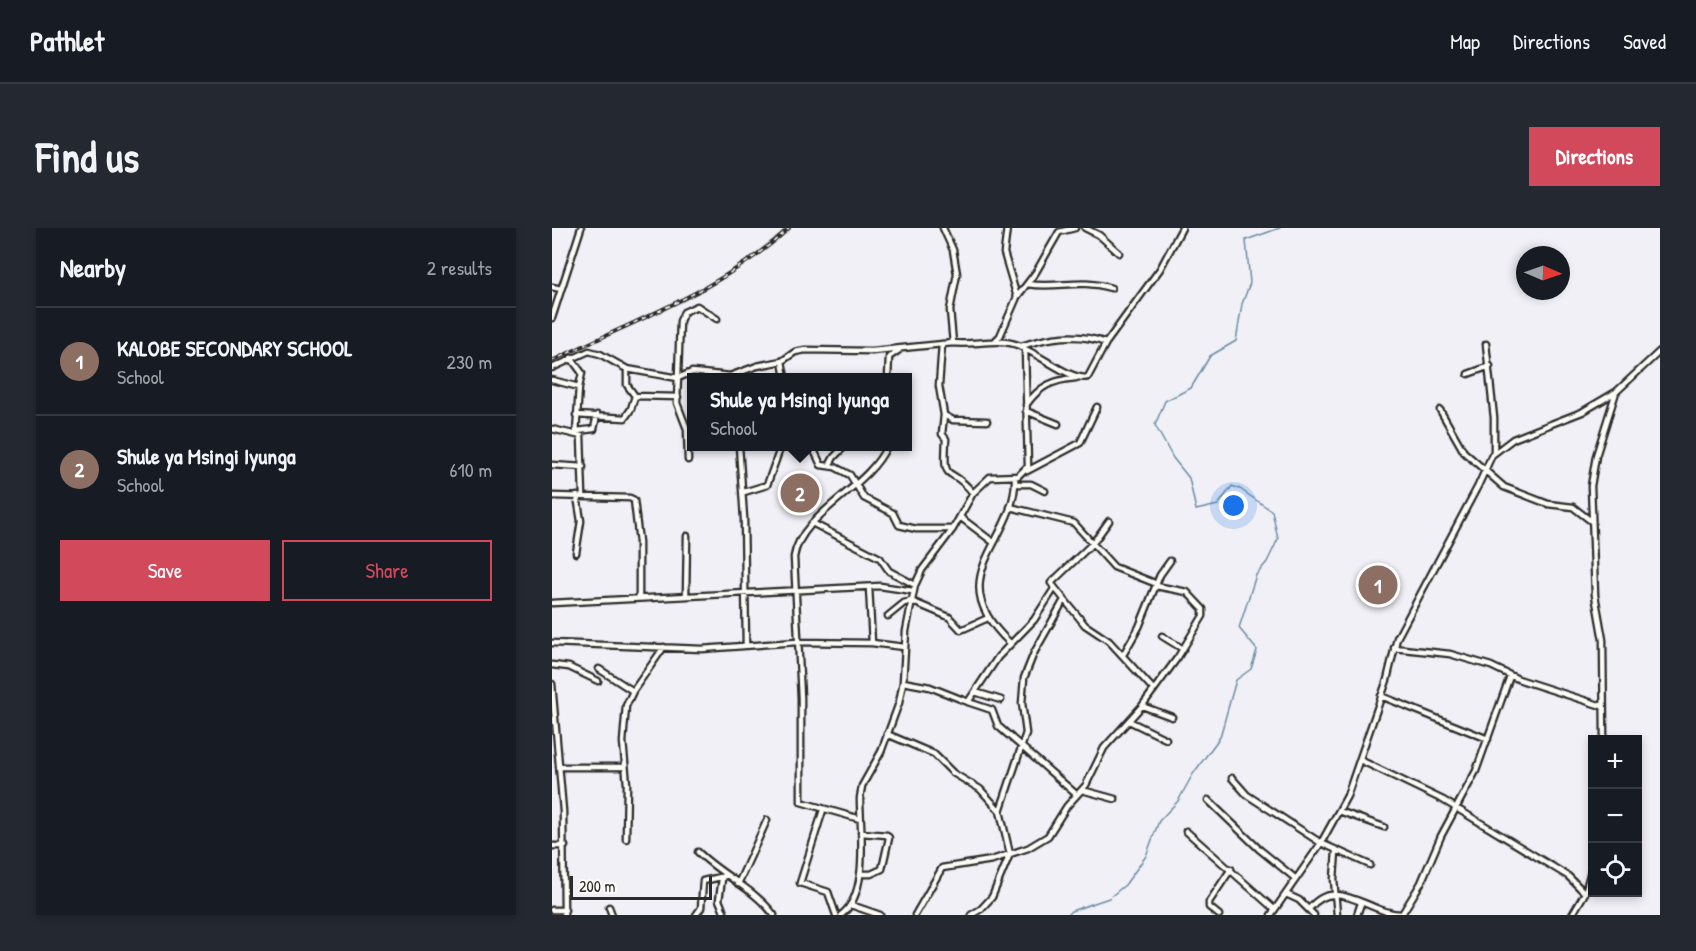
<!DOCTYPE html>
<html lang="en">
<head>
<meta charset="utf-8">
<style>
	:root { --surface:#171b24; --page:#242831; --text:#f1f3f6; --muted:#9ea1a6; --line:#363941; --accent:#d1495b }
	body { margin:0; font-family:"Patrick Hand",sans-serif; background:var(--page); color:var(--text) }
	.controls { position:absolute; right:18px; bottom:18px; display:grid; overflow:hidden; border-radius:0px; box-shadow:0 3px 9px #0003 }
	.controls button { width:54px; height:54px; display:grid; place-items:center; padding:0; border:0; border-bottom:2px solid var(--line); background:var(--surface); color:var(--text); font:30px sans-serif }
	.compass { position:absolute; left:964px; top:18px; width:54px; height:54px; border-radius:50%; background:var(--surface); box-shadow:0 3px 9px #0003; rotate:92deg }
	.scale { position:absolute; left:18px; bottom:15px; width:142px; box-sizing:border-box; padding-left:6px; border:3px solid #2b2b2b; border-top:0; font-size:16px; line-height:21px; white-space:nowrap; color:#2b2b2b; -webkit-text-stroke:4px #fdfcf7; paint-order:stroke }
	.you { position:absolute; left:682px; top:278px; width:21px; height:21px; margin:-15px; border:4px solid #fff; border-radius:50%; background:#1a73e8; box-shadow:0 0 0 9px #1a73e833 }
	.badge { display:grid; place-items:center; width:39px; height:39px; border-radius:50%; background:var(--accent); color:#fff; font-size:20px; font-weight:700 }
	.pin { position:absolute; translate:-50% -50%; border:3px solid #fff; box-shadow:0 2px 6px #0006 }
	.popup { position:absolute; left:135px; top:145px; width:225px; height:78px; box-sizing:border-box; display:grid; place-content:center; border-radius:0px; background:var(--surface); filter:drop-shadow(0 2px 4px #0005); font-size:20px; white-space:nowrap; color:var(--muted) }
	.popup b { font-size:22px; color:var(--text) }
	.popup::after { content:''; position:absolute; left:50%; top:100%; margin-left:-12px; border:12px solid transparent; border-top-color:var(--surface) }
	.list { margin:0; padding:0; list-style:none }
	h2 { display:flex; justify-content:space-between; align-items:center; height:78px; margin:0; padding:0 24px; font-size:26px }
	h2 small { font-size:20px; font-weight:400; color:var(--muted) }
	.list li { display:grid; grid-template-columns:39px 1fr auto; gap:18px; align-items:center; box-sizing:border-box; height:108px; padding:0 24px; border-top:2px solid var(--line) }
	.list b { display:block; font-size:22px; white-space:nowrap }
	.list p { margin:0; font-size:20px; white-space:nowrap; color:var(--muted) }
	.list em { font-size:20px; font-style:normal; color:var(--muted) }
	.actions { display:flex; gap:12px; padding:18px 24px }
	.actions a { flex:1; padding:14px 0; border:2px solid var(--accent); border-radius:0px; text-align:center; font-size:21px; color:var(--accent) }
	.actions .main { background:var(--accent); color:#fff }
	.icon { flex:none; width:33px; height:33px; fill:none; stroke:currentColor; stroke-width:2; stroke-linecap:round; stroke-linejoin:round }
	.map { position:relative; flex:none; width:1108px; height:687px; overflow:hidden; border-radius:0px }
	header { display:flex; align-items:center; gap:36px; box-sizing:border-box; height:84px; padding:0 30px; background:var(--surface); border-bottom:2px solid var(--line) }
	header strong { font-size:28px }
	nav { display:flex; gap:33px; margin-inline-start:auto; font-size:21px }
	.intro { display:flex; align-items:center; justify-content:space-between; box-sizing:border-box; height:144px; padding:0 36px }
	h1 { margin:0; font-size:42px }
	.button { padding:15px 27px; border-radius:0px; background:var(--accent); color:#fff; font-size:21px; font-weight:700 }
	main { display:flex; gap:36px; padding:0 36px }
	aside { flex:1; background:var(--surface); border-radius:0px; box-shadow:0 3px 9px #0003 }
	.map>svg:first-child { display:block }
	.lines { fill:none; stroke-linecap:round; stroke-linejoin:round }
	.stream { stroke:#6b8ca4; stroke-width:1.5 }
	.minor-casing { stroke:#2b2b2b; stroke-width:9 }
	.minor { stroke:#fdfcf7; stroke-width:4.5 }
	.rail-casing { stroke:#2b2b2b; stroke-width:4 }
	.rail { stroke:#fdfcf7; stroke-width:1.5; stroke-dasharray:4.5; stroke-linecap:butt }
</style>
</head>
<body>
<header>
<strong>Pathlet</strong>
<nav><a>Map</a><a>Directions</a><a>Saved</a></nav>
</header>
<div class="intro"><h1>Find us</h1><a class="button">Directions</a></div>
<main>
<aside>
<h2>Nearby<small>2 results</small></h2>
<ul class="list">
<li><span class="badge" style="background:#8d6e63">1</span><div><b>KALOBE SECONDARY SCHOOL</b><p>School</p></div><em>230 m</em></li>
<li><span class="badge" style="background:#8d6e63">2</span><div><b>Shule ya Msingi Iyunga</b><p>School</p></div><em>610 m</em></li>
</ul>
<div class="actions"><a class="main">Save</a><a>Share</a></div>
</aside>
<div class="map">
<svg width="1108" height="687" viewBox="0 0 1108 687">
	<rect width="100%" height="100%" fill="#f1f0f6"/>
	<filter id="ink" filterUnits="userSpaceOnUse"><feTurbulence type="fractalNoise" baseFrequency=".0167" numOctaves="2"/><feDisplacementMap in="SourceGraphic" scale="12" xChannelSelector="R" yChannelSelector="G"/><feConvolveMatrix kernelMatrix="1 2 1 2 8 2 1 2 1" color-interpolation-filters="sRGB"/></filter>
	<g filter="url(#ink)">
		<g class="lines">
			<path class="stream" d="M515,687L519,683L557,670L573,657L594,628L607,593L626,573L641,546L668,509L684,452L699,441L705,422L687,400L704,347L715,334L726,311L720,283L688,261L680,258L666,277L644,282L637,250L621,230L603,197L613,173L639,160L658,128L684,113L690,76L698,55L694,12L728,0"/>
			<defs>
				<path id="minor" d="M455,0L452,25L465,69
					M533,0L547,7L567,25
					M475,56C506,61 527,50 559,60
					M0,59L9,61
					M0,90L29,0
					M443,113L448,108L465,69L484,44L507,4L523,0
					M390,116L387,158L392,187L390,206L394,211C391,260 396,234 421,265
					M934,116L942,190V224
					M469,118C497,109 526,104 554,115
					M473,121C489,128 522,154 536,149L554,115L608,41L630,0
					M230,133L233,150
					M0,140L37,123L48,126L75,141L126,150L140,144L178,148L205,138L230,133L243,124L253,122L320,123L401,115
					M75,141V157L83,168L126,169
					M916,146L938,138
					M336,150L337,129L347,122
					M0,152L27,159L30,145L19,130
					M474,177C488,158 500,152 524,150
					M888,182L912,224L952,259L996,276L1021,279L1039,293
					M474,183L506,196
					M24,187L73,190L79,181L83,168
					M392,187L401,192L435,193
					M0,201L29,208L31,268
					M25,203L42,201L45,187
					M24,205L27,159
					M187,218L192,290L194,417
					M260,218L269,237L283,239L298,247L312,270L341,285L347,297L364,301H401
					M136,232L135,201L125,175L128,93L132,84L145,78L165,91
					M0,237L31,239
					M277,238L282,229L293,218
					M475,243L528,215L545,179
					M463,256H479L493,263
					M192,264L215,257L229,218
					M0,268L78,270L82,272L87,314V369
					M458,279L522,295L562,339L605,356
					M408,289L441,314
					M557,293L541,315L499,355L533,397L557,413L602,462
					M262,296L328,330L337,343L363,357
					M24,325L29,293L25,268
					M317,359L320,415
					M134,368L135,308
					M0,375L328,358L361,363
					M336,388L352,375L359,373L397,389L409,402L436,390
					M610,408L631,421
					M0,415L150,421L245,414L320,415L352,419
					M458,415C385,346 466,315 463,248
					M842,420L898,426L939,438L966,451L1050,478
					M571,427L587,399L608,347L618,333
					M0,437L17,439L46,453
					M47,441L81,463
					M351,454L378,459L416,474L446,429L482,392L502,361
					M0,456L11,583L12,687
					M423,464L449,472
					M829,468L936,511
					M416,474L440,482L446,498L525,567
					M590,478L620,489
					M577,493L614,511
					M335,506L382,526L401,545L428,561L448,583L458,626L440,669L429,681L419,687
					M1052,512L1051,412L1043,367L1039,258L1044,228L1064,164
					M808,532L891,572L1016,648L1033,665
					M7,539H73
					M680,550L695,567L769,615L818,637
					M530,562L563,571
					M656,572L707,621L744,651
					M271,582L248,655L276,664L284,687
					M448,583L474,505L470,475L472,450L482,425L512,372
					M787,583L832,599
					M308,591L249,574V470L242,329C249,285 316,261 335,218
					M634,603L722,681
					M74,611L75,556L71,514L74,478L81,463L112,419
					M0,618H13
					M784,623L782,651L785,687
					M146,624C170,648 202,660 222,687
					M308,646H319L330,641L337,610L335,607L309,605
					M170,651L167,672L172,684
					M186,656L215,592
					M734,666L747,672L762,687
					M299,677L328,687
					M57,679L60,687
					M757,681C784,646 818,687 850,686L869,655L889,608L924,543L958,448
					M0,682H13
					M144,687L149,680L151,653L173,648
					M289,687C318,666 308,602 308,570L310,558L329,524L347,475L351,454L354,403L363,357L370,342L401,301L421,265L438,249L466,248L476,238L473,121C454,107 423,118 401,115L398,82L405,46L401,22L391,0
					M363,687L390,640L440,632L476,620L496,608L515,578L534,557L552,520L590,478L626,429L651,388V381L635,364L604,358
					M667,687L657,679V674L679,641
					M719,687L769,615L795,568L835,452L845,410L926,258L940,227L961,211L1030,184L1064,164L1108,123
					M805,687L809,675
					M1020,687L1033,665L1040,639"/>
			</defs>
			<use href="#minor" class="minor-casing"/>
			<use href="#minor" class="minor"/>
			<defs>
				<path id="rail" d="M0,133C80,93 171,62 237,0"/>
			</defs>
			<use href="#rail" class="rail-casing"/>
			<use href="#rail" class="rail"/>
		</g>
	</g>
</svg>
<div class="controls">
<button>+</button>
<button>−</button>
<button><svg class="icon" aria-label="locate" viewBox="0 0 24 24"><circle cx="12" cy="12" r="6"/><path d="M12 2v4M12 18v4M2 12h4M18 12h4"/></svg></button>
</div>
<svg class="compass" viewBox="-18 -18 36 36"><path d="M0-13l5 13h-10z" fill="#e53935"/><path d="M0 13l5-13h-10z" fill="#9ea1a6"/></svg>
<div class="scale">200 m</div>
<div class="you"></div>
<div class="pin badge" style="left:826px;top:357px;background:#8d6e63">1</div>
<div class="pin badge" style="left:248px;top:265px;background:#8d6e63">2</div>
<div class="popup"><b>Shule ya Msingi Iyunga</b>School</div>
</div>
</main>
</body>
</html>
